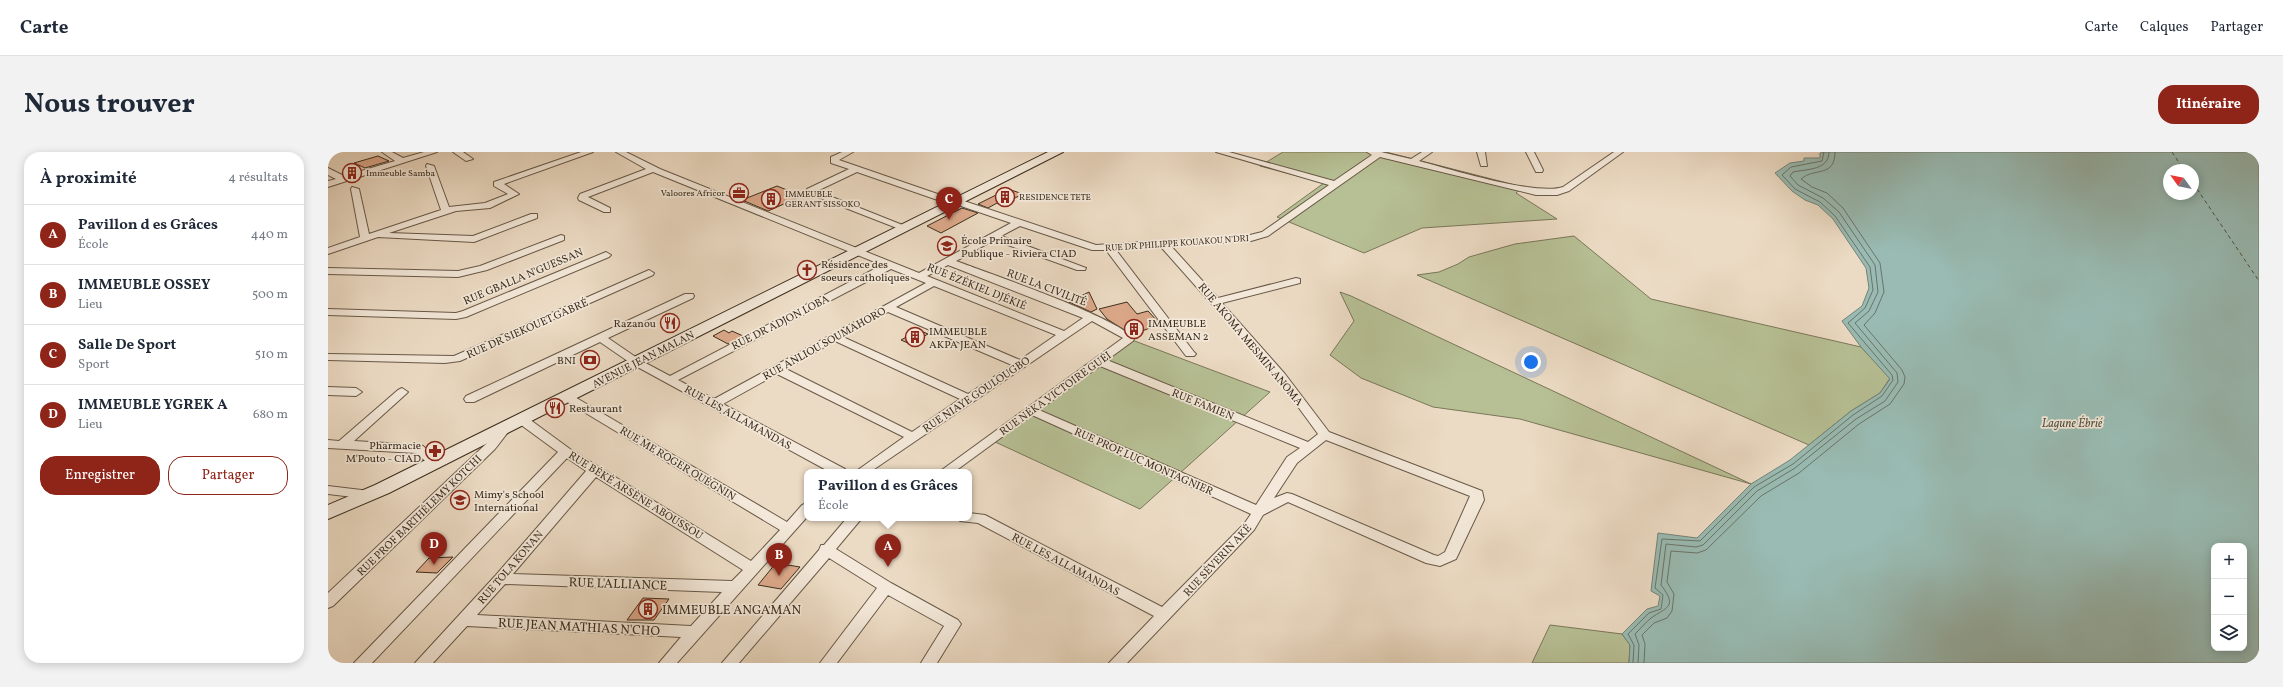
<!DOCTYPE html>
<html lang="fr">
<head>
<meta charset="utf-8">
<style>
	:root { --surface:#fff; --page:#f2f2f3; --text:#1f2937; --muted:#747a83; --line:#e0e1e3; --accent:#8f2418 }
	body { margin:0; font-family:Vollkorn,serif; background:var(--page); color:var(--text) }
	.controls { position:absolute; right:12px; bottom:12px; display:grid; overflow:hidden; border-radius:8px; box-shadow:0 2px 10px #0003 }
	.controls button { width:36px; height:36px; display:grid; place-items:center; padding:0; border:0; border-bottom:1px solid var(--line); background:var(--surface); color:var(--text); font:20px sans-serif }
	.compass { position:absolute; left:1835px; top:12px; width:36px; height:36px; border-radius:50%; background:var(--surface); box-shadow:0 2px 10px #0003; rotate:303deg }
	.you { position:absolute; left:1203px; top:210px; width:14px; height:14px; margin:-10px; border:3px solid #fff; border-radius:50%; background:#1a73e8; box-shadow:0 0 0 6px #1a73e833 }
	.badge { display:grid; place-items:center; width:26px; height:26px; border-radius:50%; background:var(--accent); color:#fff; font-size:13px; font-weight:700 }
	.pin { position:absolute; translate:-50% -33px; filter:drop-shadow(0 1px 2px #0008) }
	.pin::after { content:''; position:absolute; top:21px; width:14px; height:12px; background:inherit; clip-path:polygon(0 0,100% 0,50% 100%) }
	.popup { position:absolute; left:476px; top:317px; width:168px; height:52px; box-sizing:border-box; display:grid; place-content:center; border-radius:8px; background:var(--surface); filter:drop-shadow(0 1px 3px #0005); font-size:13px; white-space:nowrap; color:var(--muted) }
	.popup b { font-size:15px; color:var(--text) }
	.popup::after { content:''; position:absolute; left:50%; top:100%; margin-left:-8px; border:8px solid transparent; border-top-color:var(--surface) }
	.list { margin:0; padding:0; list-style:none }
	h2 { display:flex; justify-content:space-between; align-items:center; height:52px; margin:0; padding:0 16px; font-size:17px }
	h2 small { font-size:13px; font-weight:400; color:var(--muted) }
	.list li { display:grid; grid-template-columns:26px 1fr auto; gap:12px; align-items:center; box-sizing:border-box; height:60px; padding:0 16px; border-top:1px solid var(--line) }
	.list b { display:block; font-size:15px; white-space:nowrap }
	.list p { margin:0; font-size:13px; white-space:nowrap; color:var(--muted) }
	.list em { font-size:13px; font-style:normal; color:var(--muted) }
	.actions { display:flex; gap:8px; padding:12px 16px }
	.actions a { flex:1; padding:9px 0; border:1px solid var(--accent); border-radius:16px; text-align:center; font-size:14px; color:var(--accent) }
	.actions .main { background:var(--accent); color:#fff }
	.icon { flex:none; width:22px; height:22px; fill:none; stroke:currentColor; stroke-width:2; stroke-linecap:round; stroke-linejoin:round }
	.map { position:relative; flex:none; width:1931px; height:511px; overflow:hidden; border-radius:16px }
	header { display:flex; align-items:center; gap:24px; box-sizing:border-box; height:56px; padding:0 20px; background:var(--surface); border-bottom:1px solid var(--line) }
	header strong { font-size:19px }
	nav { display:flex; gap:22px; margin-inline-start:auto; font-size:14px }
	.intro { display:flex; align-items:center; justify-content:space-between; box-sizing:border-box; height:96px; padding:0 24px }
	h1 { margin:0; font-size:28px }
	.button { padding:10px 18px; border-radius:16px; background:var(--accent); color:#fff; font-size:14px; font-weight:700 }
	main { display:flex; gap:24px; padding:0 24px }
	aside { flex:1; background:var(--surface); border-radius:16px; box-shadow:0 2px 10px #0003 }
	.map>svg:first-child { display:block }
	.green { fill:#b7c095; stroke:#7a775a }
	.water { fill:#99bbb3; stroke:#748377; fill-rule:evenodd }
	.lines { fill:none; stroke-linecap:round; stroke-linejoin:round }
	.shore { stroke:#6a7468; stroke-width:1 }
	.ferry { stroke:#535143; stroke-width:1; stroke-dasharray:4 3; stroke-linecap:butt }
	.building { fill:#dca98a; stroke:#3c2e1e }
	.minor-casing { stroke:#685948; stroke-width:2 }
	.secondary-casing { stroke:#3c2e1e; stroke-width:2 }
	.minor { fill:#f3e8d9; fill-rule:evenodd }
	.secondary { fill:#f3e8d9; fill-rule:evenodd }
	.labels { text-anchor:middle; stroke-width:3.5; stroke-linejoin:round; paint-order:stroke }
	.far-poi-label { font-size:9px; fill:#3c2e1e; stroke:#f3e8d9; text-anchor:start }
	.far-street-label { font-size:9px; fill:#3c2e1e; stroke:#f3e8d9 }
	.poi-label { font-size:11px; fill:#3c2e1e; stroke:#f3e8d9; text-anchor:start }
	.street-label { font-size:11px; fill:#3c2e1e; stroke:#f3e8d9 }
	.water-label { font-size:12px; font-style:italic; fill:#535143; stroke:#f3e8d9 }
	.near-street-label { font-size:13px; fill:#3c2e1e; stroke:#f3e8d9 }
	.near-poi-label { font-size:13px; fill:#3c2e1e; stroke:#f3e8d9; text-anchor:start }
</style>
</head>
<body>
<header>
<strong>Carte</strong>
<nav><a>Carte</a><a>Calques</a><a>Partager</a></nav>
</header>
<div class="intro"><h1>Nous trouver</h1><a class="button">Itinéraire</a></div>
<main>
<aside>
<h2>À proximité<small>4 résultats</small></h2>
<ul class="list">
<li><span class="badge">A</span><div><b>Pavillon d es Grâces</b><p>École</p></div><em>440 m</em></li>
<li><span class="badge">B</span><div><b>IMMEUBLE OSSEY</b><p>Lieu</p></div><em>500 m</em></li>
<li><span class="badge">C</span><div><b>Salle De Sport</b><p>Sport</p></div><em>510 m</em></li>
<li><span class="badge">D</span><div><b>IMMEUBLE YGREK A</b><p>Lieu</p></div><em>680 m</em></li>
</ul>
<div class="actions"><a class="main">Enregistrer</a><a>Partager</a></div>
</aside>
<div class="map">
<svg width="1931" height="511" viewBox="0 0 1931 511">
	<rect width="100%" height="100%" fill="#ecdbc4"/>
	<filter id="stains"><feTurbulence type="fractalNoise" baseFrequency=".005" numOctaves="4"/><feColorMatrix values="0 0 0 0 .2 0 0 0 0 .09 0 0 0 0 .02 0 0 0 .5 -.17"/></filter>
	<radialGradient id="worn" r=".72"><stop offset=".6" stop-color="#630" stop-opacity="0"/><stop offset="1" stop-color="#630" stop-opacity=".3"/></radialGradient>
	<path class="green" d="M955,0H1058L1195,35L1188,41L1229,67L1094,76L1036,101L949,65L996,31L932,14Z
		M1246,84L1323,147L1533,195L1562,226L1552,241L1523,259L1481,293L1089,123L1111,120L1130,112L1141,105L1187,92Z
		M1012,140L1023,144L1423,332L1192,267L1105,255L1033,226L1002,203L1026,169Z
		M804,188L942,240L812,357L665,289Z
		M1222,473L1294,482L1302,493L1301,511H1204Z"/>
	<path class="water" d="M1498,0H1931V511H1301L1302,493L1294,482L1319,457L1330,454L1332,444L1323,439L1330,381L1369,386L1423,332L1462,308L1523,259L1552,241L1562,227L1533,195L1514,169L1534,154L1541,136L1538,116L1505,67L1490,53L1477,48L1464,39L1447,21L1462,11L1476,9V6H1492V1ZM1841,18H1865V42H1841ZM1886,394H1916V496H1886Z"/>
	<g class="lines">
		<path class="shore" d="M1305,511L1306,493L1300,482L1321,461L1333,457L1335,443L1327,436L1334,387L1372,389L1426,335L1465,312L1525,263L1554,244L1565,228L1564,223L1520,171L1537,156L1545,138L1542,115L1507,64L1492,50L1467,37L1454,23L1463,15L1494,9L1496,0
			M1310,511L1311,493L1307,482C1312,477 1317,471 1323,466C1339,455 1350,455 1333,433L1338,392L1368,395L1375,393L1429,339L1467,316L1528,267L1557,249L1570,230L1569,221L1527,171L1541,159L1550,140L1547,113L1511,60L1495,46L1470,33L1462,24L1465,20C1480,17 1501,18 1501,0
			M1316,511L1317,492L1314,483L1326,471L1339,466L1344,459L1346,442L1339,430L1343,399L1369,401L1378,398L1433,344L1471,321L1531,272L1562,252L1576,232L1577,225L1574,218L1536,173L1547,161L1556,140L1552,111L1515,56L1499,41L1484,35L1473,27C1487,15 1507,26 1507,0"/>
		<path class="ferry" d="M1844,0L1856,18
			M1865,31L1931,129"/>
	</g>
	<path class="building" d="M50,4L61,9L37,16L26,11Z
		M449,34L474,44L440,59L414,48Z
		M680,37L695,42L673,53L669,51L660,56L650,52Z
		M634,56L650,61L613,81L599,74Z
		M761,140L769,157L763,160L741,150Z
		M799,150L809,162L820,159L832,172L804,183L779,167L771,157Z
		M396,178L401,181L404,179L415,184L400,192L385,184Z
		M591,178L600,182L582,192L573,188Z
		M125,405L109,421L88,420L101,406Z
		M448,411L472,415L453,437L430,433Z
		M315,446L341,447L326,468H299Z"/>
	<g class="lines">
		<defs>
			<path id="minor" d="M54,0H64L75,6L96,0H109L0,35V29L8,27L0,23V16L16,24L67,9Z
				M125,0H135L145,7L138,9Z
				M253,0H265L176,32L191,42L162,56L128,59L61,81L145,84L203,62H209V66L146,90L50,85L0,102V96L32,85L23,37L24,35L31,37L41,82L113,58L98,14L99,12L106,14L121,55L157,51L180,42L166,34V30Z
				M288,0H298L332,17L591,121L683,71L630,53H624L529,20L489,39L582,76L577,79L574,78L479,41V37L521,17L503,11V5L514,0H525L511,8L627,48H633L768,93L922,83L934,80L1001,33L888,0H901L1006,29L1044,3L1039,0H1053L1083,7L1094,0H1104L1091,9C1122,17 1208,44 1235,35L1286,0H1295L1241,39L1229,43H1208L1052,5L940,84L923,89L843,94L890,146L968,126L972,127V131L894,151L957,222L1001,280L1154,339L1156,348L1128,407L1112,414L1098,411L960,350L935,363L926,378L799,511H781L826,464L650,371L632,369L630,366H641V361L657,363L834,455L916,372L923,362L704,263L626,320H611L795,186L764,169L542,320H527L576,285L449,222L395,252L517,317L518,320H502L304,212L272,190L146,250H138L136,247L138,244L357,142H365L366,144L365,146L280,186L312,208L342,224L554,113L325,20L260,45L282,56V60H276L251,48L250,46L252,42L318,17ZM692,74L764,98H778L858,204H866L868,202L866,200L788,98L833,95L949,226L990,282L980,290L779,208L805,189L806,187C792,166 660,121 628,109L666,88L749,118H757L758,116L673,84ZM620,113L755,166L736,179L599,124ZM563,117L598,131L386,247L350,228ZM606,134L728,183L692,208L568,155ZM560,160L684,213L640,242L515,185ZM507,189L632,247L584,280L458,217ZM772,214L972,296L959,305L928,353L711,258ZM998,288L1142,344L1117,400L1110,404L1106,403L964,342L959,341L946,346L969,311Z
				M1149,0H1157L1159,14H1153Z
				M1198,0H1206L1215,18L1214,20H1208Z
				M233,83L236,84V88L159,118L130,125L0,122V116L130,119L152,114Z
				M278,100L283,103L281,105L138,165L128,167L0,163V157L128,161L135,159Z
				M321,118L326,121L325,123L132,209L117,211L0,208V202L126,204Z
				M0,235L28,236L34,240L28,244L0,243Z
				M74,236L80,240L78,242L26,289L91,293L95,294L113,310L112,313H102L88,301L0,296V288L11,289L70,238Z
				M240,241L459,370L474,353L479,351V365L349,511H331L353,485L139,474L105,511H87L168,423L258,319L239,306L44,511H26L230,300L189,270L187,267L189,264H197L242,297L423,409L452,378L236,248L234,245L236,242ZM268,325L415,418L404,429L185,422ZM177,432L394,440L363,474L149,463Z
				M178,271L184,275L167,297L5,454L0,456V441L159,291L174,272Z
				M0,334L42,339L47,340L49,343L47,346L42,347L0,342Z
				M519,366H534L508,397L563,431L630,468L633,472L609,511H593L616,474L560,443L509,511H492L549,436L501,406L411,511H394L491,398L493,393H496Z"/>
			<path id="secondary" d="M720,0H735L61,341L0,367V353L47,333Z"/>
		</defs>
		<use href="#minor" class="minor-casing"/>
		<use href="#secondary" class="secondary-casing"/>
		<use href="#minor" class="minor"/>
		<use href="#secondary" class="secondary"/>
	</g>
	<defs>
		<symbol id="building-ring" viewBox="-11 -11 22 22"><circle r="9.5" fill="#f3e8d9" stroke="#8f2418" stroke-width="1.5"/><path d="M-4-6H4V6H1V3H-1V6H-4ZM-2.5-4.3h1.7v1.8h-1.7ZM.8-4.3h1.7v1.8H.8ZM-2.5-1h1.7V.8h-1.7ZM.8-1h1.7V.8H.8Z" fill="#8f2418"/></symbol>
		<symbol id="office-ring" viewBox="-11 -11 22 22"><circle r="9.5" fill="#f3e8d9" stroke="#8f2418" stroke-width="1.5"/><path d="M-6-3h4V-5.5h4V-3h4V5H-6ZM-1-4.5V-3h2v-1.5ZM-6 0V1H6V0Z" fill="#8f2418"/></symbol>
		<symbol id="school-ring" viewBox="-11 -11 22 22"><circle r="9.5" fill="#f3e8d9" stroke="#8f2418" stroke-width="1.5"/><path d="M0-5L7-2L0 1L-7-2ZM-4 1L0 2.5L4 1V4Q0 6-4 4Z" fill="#8f2418"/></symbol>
		<symbol id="church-ring" viewBox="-11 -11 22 22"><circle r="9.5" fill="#f3e8d9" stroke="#8f2418" stroke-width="1.5"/><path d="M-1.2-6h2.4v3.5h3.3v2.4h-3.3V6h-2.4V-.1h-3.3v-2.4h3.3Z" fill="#8f2418"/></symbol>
		<symbol id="restaurant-ring" viewBox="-11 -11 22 22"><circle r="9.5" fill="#f3e8d9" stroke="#8f2418" stroke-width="1.5"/><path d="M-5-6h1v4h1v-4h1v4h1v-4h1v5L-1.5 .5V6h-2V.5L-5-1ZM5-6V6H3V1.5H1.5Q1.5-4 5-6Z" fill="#8f2418"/></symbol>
		<symbol id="bank-ring" viewBox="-11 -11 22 22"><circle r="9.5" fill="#f3e8d9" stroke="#8f2418" stroke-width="1.5"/><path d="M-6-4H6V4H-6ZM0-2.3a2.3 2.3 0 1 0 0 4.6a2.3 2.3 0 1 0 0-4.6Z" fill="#8f2418"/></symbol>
		<symbol id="pharmacy-ring" viewBox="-11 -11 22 22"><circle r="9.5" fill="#f3e8d9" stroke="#8f2418" stroke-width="1.5"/><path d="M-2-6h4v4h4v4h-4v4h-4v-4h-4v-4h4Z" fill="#8f2418"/></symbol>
	</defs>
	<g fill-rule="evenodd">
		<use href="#building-ring" x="13" y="10" width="22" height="22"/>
		<use href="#office-ring" x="400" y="30" width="22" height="22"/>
		<use href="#building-ring" x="666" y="34" width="22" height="22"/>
		<use href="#building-ring" x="432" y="36" width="22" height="22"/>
		<use href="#school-ring" x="608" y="83" width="22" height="22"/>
		<use href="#church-ring" x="468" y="107" width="22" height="22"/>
		<use href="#restaurant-ring" x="331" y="160" width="22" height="22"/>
		<use href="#building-ring" x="795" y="166" width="22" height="22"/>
		<use href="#building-ring" x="576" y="174" width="22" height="22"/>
		<use href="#bank-ring" x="251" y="197" width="22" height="22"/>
		<use href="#restaurant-ring" x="216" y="245" width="22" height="22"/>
		<use href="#pharmacy-ring" x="96" y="288" width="22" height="22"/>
		<use href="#school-ring" x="121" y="337" width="22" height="22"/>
		<use href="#building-ring" x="309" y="446" width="22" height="22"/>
	</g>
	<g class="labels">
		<g class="far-poi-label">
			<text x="38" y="24">Immeuble Samba</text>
			<text x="397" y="44" text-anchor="end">Valoores Africor</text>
			<text x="457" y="45">IMMEUBLE<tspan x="457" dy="10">GERANT SISSOKO</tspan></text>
			<text x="691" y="48">RESIDENCE TETE</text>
		</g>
		<g class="far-street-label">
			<text transform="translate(849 91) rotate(-4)" y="3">RUE DR PHILIPPE KOUAKOU N'DRI</text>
		</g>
		<g class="poi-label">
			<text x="633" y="92">École Primaire<tspan x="633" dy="13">Publique - Riviera CIAD</tspan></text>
			<text x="493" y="116">Résidence des<tspan x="493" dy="13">soeurs catholiques</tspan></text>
			<text x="328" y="175" text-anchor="end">Razanou</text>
			<text x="820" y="175">IMMEUBLE<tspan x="820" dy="13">ASSEMAN 2</tspan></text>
			<text x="601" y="183">IMMEUBLE<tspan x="601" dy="13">AKPA JEAN</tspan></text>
			<text x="248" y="212" text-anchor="end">BNI</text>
			<text x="241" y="260">Restaurant</text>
			<text x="93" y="297" text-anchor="end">Pharmacie<tspan x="93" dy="13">M'Pouto - CIAD</tspan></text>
			<text x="146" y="346">Mimy's School<tspan x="146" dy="13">International</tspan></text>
		</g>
		<g class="street-label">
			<text transform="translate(195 124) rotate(-23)" y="4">RUE GBALLA N'GUESSAN</text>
			<text transform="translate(649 134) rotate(22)" y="4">RUE ÉZÉKIEL DJÉKIÉ</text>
			<text transform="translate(719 135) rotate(21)" y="4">RUE LA CIVILITÉ</text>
			<text transform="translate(452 170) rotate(-27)" y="4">RUE DR ADJON LOBA</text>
			<text transform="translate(199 176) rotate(-24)" y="4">RUE DR SIEKOUET GABRÉ</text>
			<text transform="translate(496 191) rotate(-29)" y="4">RUE ANLIOU SOUMAHORO</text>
			<text transform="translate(923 192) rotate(50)" y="4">RUE AKOMA MESMIN ANOMA</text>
			<text transform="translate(315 207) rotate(-27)" y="4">AVENUE JEAN MALAN</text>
			<text transform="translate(727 241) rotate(-36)" y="4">RUE NÉKA VICTOIRE GUÉI</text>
			<text transform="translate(648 242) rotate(-34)" y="4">RUE NIAYE GOULOUGBO</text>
			<text transform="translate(875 252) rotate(22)" y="4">RUE FAMIEN</text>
			<text transform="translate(410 265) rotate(29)" y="4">RUE LES ALLAMANDAS</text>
			<text transform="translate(816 309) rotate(24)" y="4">RUE PROF LUC MONTAGNIER</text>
			<text transform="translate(350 311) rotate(31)" y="4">RUE ME ROGER OUÉGNIN</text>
			<text transform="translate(308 343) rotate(32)" y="4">RUE BÉKÉ ARSÈNE ABOUSSOU</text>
			<text transform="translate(91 363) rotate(-44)" y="4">RUE PROF BARTHÉLEMY KOTCHI</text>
			<text transform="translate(889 408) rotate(-47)" y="4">RUE SÉVERIN AKÉ</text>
			<text transform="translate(738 412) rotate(28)" y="4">RUE LES ALLAMANDAS</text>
			<text transform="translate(182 415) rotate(-49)" y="4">RUE TOLA KONAN</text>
		</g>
		<g class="water-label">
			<text x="1744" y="275">Lagune Ébrié</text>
		</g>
		<g class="near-street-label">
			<text transform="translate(290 431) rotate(2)" y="5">RUE L'ALLIANCE</text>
			<text transform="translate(251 474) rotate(3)" y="5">RUE JEAN MATHIAS N'CHO</text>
		</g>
		<g class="near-poi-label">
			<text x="334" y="462">IMMEUBLE ANGAMAN</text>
		</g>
	</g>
	<rect width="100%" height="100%" filter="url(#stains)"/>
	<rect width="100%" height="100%" fill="url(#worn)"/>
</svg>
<div class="controls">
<button>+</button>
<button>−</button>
<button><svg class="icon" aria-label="layers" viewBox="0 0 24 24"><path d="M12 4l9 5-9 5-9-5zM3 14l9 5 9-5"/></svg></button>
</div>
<svg class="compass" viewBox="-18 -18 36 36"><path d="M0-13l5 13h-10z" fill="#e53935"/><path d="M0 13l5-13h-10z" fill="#747a83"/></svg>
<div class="you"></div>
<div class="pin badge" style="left:560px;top:415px">A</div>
<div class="popup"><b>Pavillon d es Grâces</b>École</div>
<div class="pin badge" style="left:451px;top:424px">B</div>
<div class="pin badge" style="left:621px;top:68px">C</div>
<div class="pin badge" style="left:106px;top:413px">D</div>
</div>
</main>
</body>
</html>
